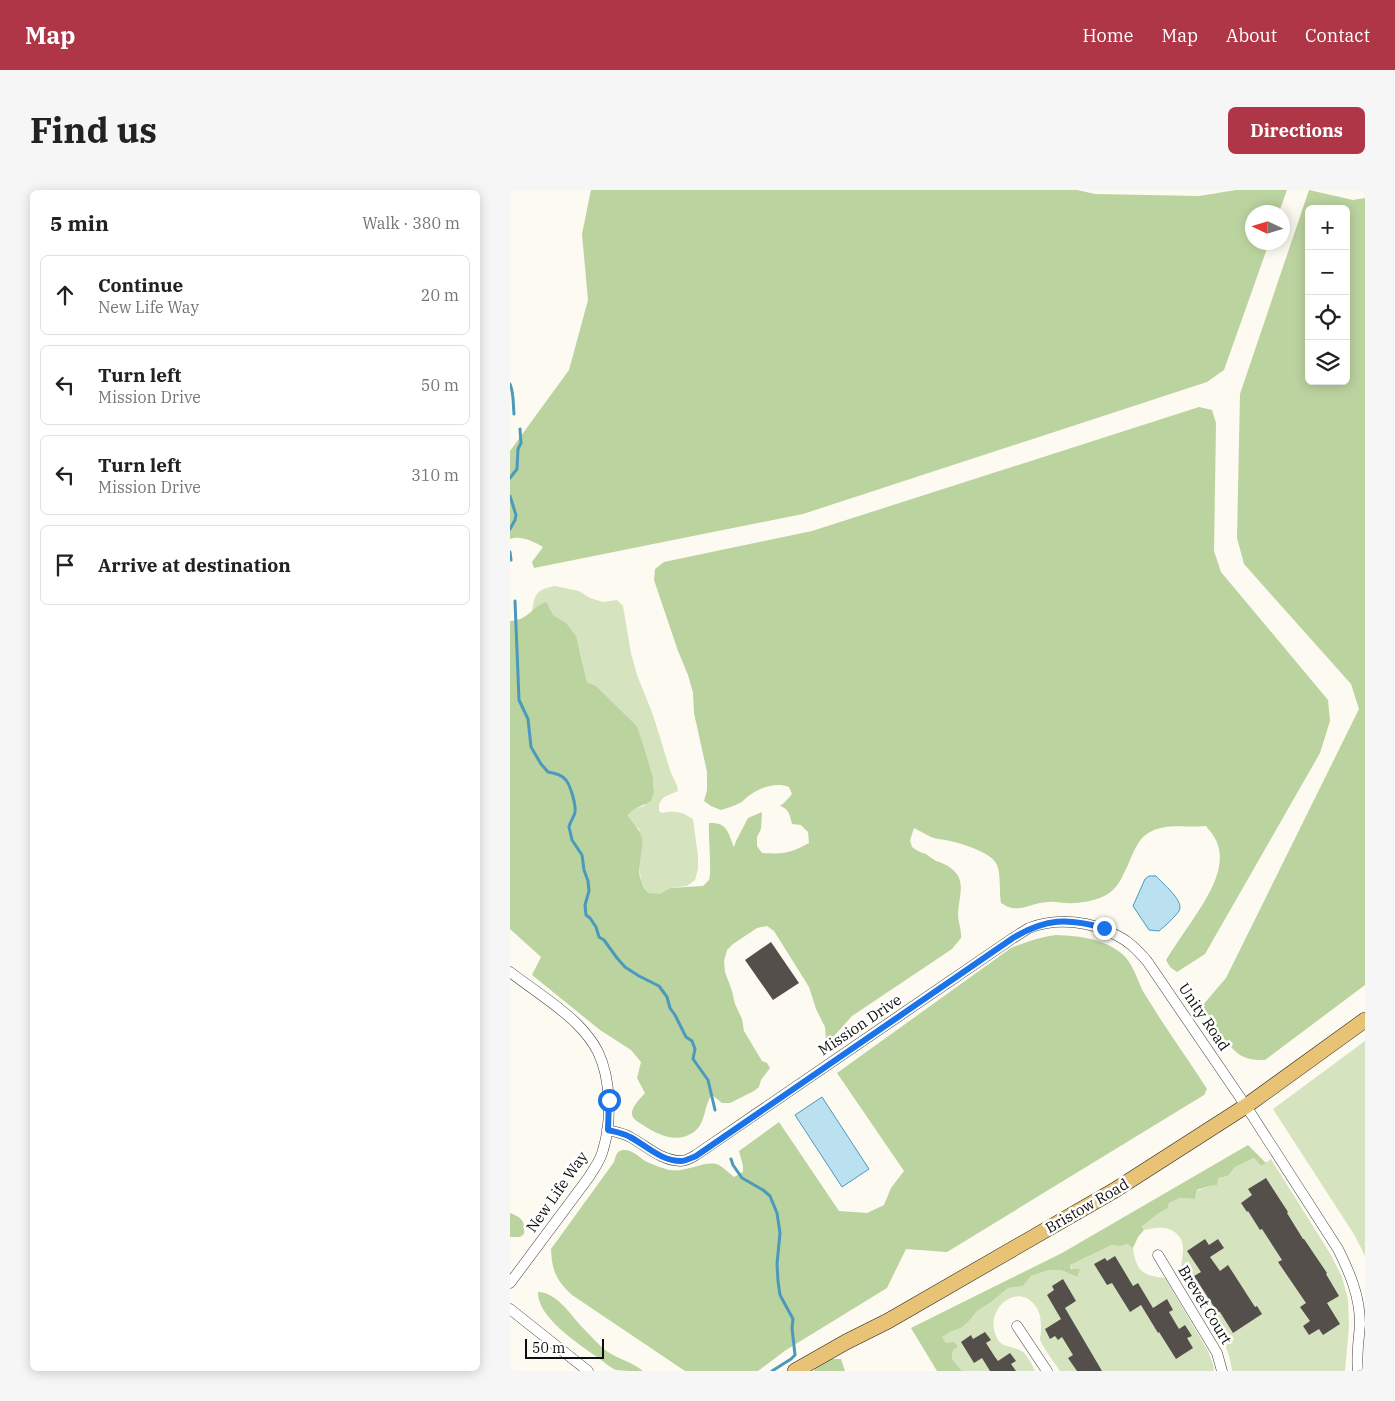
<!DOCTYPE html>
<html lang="en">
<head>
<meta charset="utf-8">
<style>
	:root { --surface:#fff; --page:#f6f6f6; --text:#222; --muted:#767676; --line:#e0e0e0; --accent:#ae3646 }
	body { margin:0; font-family:"IBM Plex Serif",serif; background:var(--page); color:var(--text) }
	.controls { position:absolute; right:15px; top:15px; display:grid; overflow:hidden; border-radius:8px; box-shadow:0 2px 12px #0003 }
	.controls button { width:45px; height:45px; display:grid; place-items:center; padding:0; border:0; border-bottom:1px solid var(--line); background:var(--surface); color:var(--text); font:25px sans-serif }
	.compass { position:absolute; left:735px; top:15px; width:45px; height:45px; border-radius:50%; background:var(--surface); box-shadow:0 2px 12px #0003; rotate:274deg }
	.scale { position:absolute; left:15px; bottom:12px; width:79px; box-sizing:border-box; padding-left:5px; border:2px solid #0e0e0e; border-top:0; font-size:14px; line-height:18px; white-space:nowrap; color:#0e0e0e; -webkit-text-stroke:4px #fff; paint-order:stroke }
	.stop { position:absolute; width:15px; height:15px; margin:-11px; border:4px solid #1a73e8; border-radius:50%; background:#fff }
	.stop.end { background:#1a73e8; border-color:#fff; box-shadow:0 1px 5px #0008 }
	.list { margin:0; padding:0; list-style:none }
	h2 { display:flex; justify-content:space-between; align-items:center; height:65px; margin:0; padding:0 20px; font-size:21px }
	h2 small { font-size:16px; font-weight:400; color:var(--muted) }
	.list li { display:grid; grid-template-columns:32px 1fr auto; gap:15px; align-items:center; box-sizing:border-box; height:80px; margin:0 10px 10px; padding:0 10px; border:1px solid var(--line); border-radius:8px }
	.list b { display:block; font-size:19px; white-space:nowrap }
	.list p { margin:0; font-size:16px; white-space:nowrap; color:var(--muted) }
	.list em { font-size:16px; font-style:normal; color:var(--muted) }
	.icon { flex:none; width:28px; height:28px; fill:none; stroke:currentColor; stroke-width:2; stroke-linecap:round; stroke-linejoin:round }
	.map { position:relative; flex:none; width:855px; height:1181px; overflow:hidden; border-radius:8px }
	header { display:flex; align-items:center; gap:30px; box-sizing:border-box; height:70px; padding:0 25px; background:var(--accent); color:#fff }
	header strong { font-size:24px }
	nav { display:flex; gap:28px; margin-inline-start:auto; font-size:18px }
	.intro { display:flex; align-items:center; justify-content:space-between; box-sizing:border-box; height:120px; padding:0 30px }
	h1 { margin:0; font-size:35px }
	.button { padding:12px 22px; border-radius:8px; background:var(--accent); color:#fff; font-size:18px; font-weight:700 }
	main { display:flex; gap:30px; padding:0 30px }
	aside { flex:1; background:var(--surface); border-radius:8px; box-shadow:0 2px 12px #0003 }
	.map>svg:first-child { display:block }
	.green { fill:#d5e4be }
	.forest { fill:#bbd39f; fill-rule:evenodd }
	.water { fill:#bbe0ef; stroke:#4b99bd }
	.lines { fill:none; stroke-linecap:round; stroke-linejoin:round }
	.stream { stroke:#4b99bd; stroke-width:3 }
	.building { fill:#554f4c }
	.street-casing { stroke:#414141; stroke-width:11 }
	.primary-casing { stroke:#1f1f1f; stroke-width:16 }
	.street { stroke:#fff; stroke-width:10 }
	.primary { stroke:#e8c376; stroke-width:15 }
	.route { stroke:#1a73e8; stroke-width:6 }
	.labels { text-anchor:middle; stroke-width:5; stroke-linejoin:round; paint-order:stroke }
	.street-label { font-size:15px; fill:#0e0e0e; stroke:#fff }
</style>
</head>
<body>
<header>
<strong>Map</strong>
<nav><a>Home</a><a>Map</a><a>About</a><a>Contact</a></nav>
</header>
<div class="intro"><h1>Find us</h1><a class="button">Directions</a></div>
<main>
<aside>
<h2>5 min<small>Walk · 380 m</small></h2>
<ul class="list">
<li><svg class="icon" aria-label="ahead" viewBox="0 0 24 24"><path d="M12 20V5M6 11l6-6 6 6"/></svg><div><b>Continue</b><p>New Life Way</p></div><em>20 m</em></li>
<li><svg class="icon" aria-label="left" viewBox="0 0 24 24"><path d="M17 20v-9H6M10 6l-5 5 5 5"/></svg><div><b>Turn left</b><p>Mission Drive</p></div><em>50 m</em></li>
<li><svg class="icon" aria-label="left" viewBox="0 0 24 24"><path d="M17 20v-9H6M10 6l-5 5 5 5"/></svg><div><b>Turn left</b><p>Mission Drive</p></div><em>310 m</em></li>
<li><svg class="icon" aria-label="arrive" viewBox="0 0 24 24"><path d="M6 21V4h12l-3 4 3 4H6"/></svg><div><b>Arrive at destination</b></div></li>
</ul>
</aside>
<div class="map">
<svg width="855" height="1181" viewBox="0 0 855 1181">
	<rect width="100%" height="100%" fill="#fdfaf1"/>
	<path class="green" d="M45,396L69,401L80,408L93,412L107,410L113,416L121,463L127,485L143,525L161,583L167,595L168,601L154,607L149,614V621L152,623C164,620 173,622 183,629L188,666V679L185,690L177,696L160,698L150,704H138L131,691L129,674L132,660L129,639L121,632L118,624L123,619L134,616L144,602L143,587L134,557L127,536L86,496L77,492L69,458L56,433L42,425L22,422C25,403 26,400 45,396Z
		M855,851V1066L845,1046L763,919Z
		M744,968L751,976L761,969L821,1065L832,1087L838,1109L839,1136L835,1181H722C719,1151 699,1126 684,1101C680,1096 673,1088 672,1081C669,1070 679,1056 667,1044C657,1035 645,1038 634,1040L632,1036C641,1030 648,1023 658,1018L659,1013L670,1008L685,1009L687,1001L699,996L706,995L708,988L718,986L725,977Z
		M617,1054L623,1058C626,1081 633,1086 655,1088L698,1161L703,1174L704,1181H550C546,1175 531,1155 530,1149C530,1146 531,1144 531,1141C531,1131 531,1121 523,1113C505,1093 473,1121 487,1148C492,1159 504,1155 513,1162C518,1166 522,1175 525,1181H452L442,1169L443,1160L448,1157L436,1153L431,1147L440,1142L451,1138L459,1131L467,1121L480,1113L498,1098L513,1096L521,1086L539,1080H551L567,1087L560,1075L602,1055L610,1056Z"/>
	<path class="forest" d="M81,0H567L585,4L689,6L726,0H777L769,22H742V52L759,53L714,180L697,192L293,324L24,378L22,372L33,357C24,352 11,345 0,349V261L59,180L78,110L72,44Z
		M799,0L843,10L855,8V795L755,870C747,870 739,870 732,866C719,860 701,829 692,816L716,788L849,519L841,494L734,374L727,348L730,204ZM799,19H836V191H799Z
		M689,217L702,220L706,233L704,361L711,382L818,510L820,531L810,563L695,764L667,782L660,777L656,770C664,757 673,744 682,731C697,708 722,673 703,645C701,642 698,639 696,636C675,638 650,631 633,647C626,654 621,668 617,677C613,684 610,694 603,700C595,708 576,713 564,713C555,714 546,711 538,712C518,713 509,725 491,713C489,701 491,684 487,675C482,662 450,653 436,650C431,649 426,649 421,647C415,644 410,641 404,638L400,650L402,657C407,661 410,662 416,664C419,666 422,669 426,671C432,673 438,675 443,680C457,692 448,709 448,725C448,733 452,740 451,748L442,759L342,826L324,846L316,850L315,837L306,819L299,797L264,741L257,736L247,738L223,754L217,760L214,771L215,782L222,801L225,814L232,829L234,841L252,871L257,873L260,878L251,890L249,897L244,901L220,913H212L202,905C193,916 197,932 184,942C167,954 148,945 133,935C128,932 121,929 122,922C123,915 131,908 135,903L127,888L131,872L121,860L90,840L22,785L31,767L0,739V431C19,430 20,418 36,412L43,425L56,433L66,446L77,492L86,496L127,536L134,557L143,587L144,602L141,611C133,616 124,617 118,625C122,634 130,638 132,649C134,663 125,679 132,693C133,697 136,700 138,703L150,704L160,698L193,696C195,694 197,692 199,690C202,682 198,645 199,633C218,632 218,643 224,657L226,651L238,628L252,622L251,639L247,647V656L252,663C274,664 279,664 299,653L298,642L291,635L282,634C280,625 279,619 270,616L275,612L282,604L279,597C266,592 251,597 240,605C236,607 234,611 230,613C224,616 217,618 211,620L201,616L194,611L197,600V582L184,523L183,503L178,485L168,461L144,390L145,379L154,372L302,341Z
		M546,745C569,746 592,748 611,763C623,772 627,790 634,803C638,809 642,816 646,822C662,848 681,873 697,899L694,905L437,1062L396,1059L377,1098L276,1160L248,1181H175L62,1105C46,1090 42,1081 41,1059L104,972C106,966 106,961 113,960C122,959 130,968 137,972C144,975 152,978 159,980C177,983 196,969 209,975C214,978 219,983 224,987L233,982V976L229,961L269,932L329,1021L357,1023L374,1015L381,998L394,981L327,883L501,758C516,752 530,747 546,745Z
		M738,955L756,973L751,976L744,968L725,977L718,986L708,988L707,995L699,996L687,1000L685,1009L670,1008L659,1013L658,1018C649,1022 641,1030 632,1036L634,1040L628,1047L623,1058L617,1054L610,1056L602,1055L560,1075L561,1079H570L567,1087L551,1080H539L521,1086L513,1096L498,1098L480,1113L467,1121L459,1131L451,1138L440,1142L432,1147L436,1153L444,1152L448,1157L443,1160L442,1169L452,1181H427L401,1138L552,1063Z
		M0,1023C12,1028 15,1030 14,1044L10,1047H0Z
		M28,1102C47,1102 61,1126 73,1138C80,1145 88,1154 95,1160C107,1169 123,1172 133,1181C125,1181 113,1181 106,1180C99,1177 93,1171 87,1167C69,1154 27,1127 28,1102Z
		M320,1169H331L335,1181H304L307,1173Z"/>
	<path class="water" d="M639,686H646C652,693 675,711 669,721C665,727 655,736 649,741L639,740L623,716L635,689Z
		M312,907L359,979L332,997L285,925Z"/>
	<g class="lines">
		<path class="stream" d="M0,194C4,203 3,214 4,224
			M0,288L7,279L8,259L11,253L10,239
			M0,306L6,325L5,330L0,339
			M0,362L1,370
			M5,411L9,510L18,529L21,557L31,574L38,582C45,583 52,585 56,590C61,597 66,615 65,622C64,628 60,631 59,637L62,650L72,665L74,680L78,691L79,701L75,715L76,725L80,728L86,737L89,747L94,750L107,768L115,777L129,786L149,796L157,807L160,818L165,825L176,847L182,851L185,859L183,869L198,890L205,920
			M221,969L223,975L232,988L253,1000L260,1006L267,1023L270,1043L267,1074L268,1091L270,1105L283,1129L282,1138L285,1165L281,1169L262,1181"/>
	</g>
	<path class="building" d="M261,752L289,793L263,810L235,770Z
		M756,988L778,1022L777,1023L793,1049H794L817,1083L816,1084L829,1106L817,1113L830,1134L813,1145L809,1139L799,1145L793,1136L800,1131L790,1117L796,1113L768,1072L772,1070L752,1039L750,1040L738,1021L737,1022L731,1013L742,1005L738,999Z
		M695,1049L699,1055L708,1049L714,1058L700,1067L710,1081L718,1075L745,1117L747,1116L752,1124L723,1143L710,1122L708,1123L684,1086L691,1082L677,1061Z
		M605,1066L623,1096L628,1093L643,1118L657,1109L663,1120L659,1122L669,1139L675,1135L682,1146L677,1148L683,1158L666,1169L649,1142L648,1143L631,1115L620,1122L602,1093L597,1095L584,1074L595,1068L597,1071Z
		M553,1089L566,1111L555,1118L592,1181H567L558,1168L563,1165L552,1147L548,1150L545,1146L540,1149L535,1139L551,1129L537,1105L544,1100L542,1096Z
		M475,1142L481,1150L476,1153L485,1167L488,1171L500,1163L506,1171L501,1174L506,1181H480L472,1168L464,1173L451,1152L461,1145L463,1149Z"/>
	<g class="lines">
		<defs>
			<path id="street" d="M0,782C22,799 48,815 67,834C75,842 83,852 88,862C101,889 102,931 93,960C91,970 84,978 79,987L0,1093
				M97,940C106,942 113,943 120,947C137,956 151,971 171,971C176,971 181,968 186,965L503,748C508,745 514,741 519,738C547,727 582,731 608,746C620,752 628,761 637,771L736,916L828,1059C840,1083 850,1107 850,1134C849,1149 846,1166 848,1181
				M648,1065L707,1163L712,1181
				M0,1119L78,1181
				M507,1136L537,1181"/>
			<path id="primary" d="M285,1181L336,1152L378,1131L605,1000L736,916L855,830"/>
		</defs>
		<use href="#street" class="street-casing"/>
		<use href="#primary" class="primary-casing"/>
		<use href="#street" class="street"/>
		<use href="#primary" class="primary"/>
	</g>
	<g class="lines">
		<path class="route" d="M99,910L98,940C106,942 113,943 120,947C137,956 151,971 171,971C176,971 181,968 186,966L503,748C536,728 558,728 594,738"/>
	</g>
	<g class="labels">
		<g class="street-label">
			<text transform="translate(694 827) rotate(56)" y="5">Unity Road</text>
			<text transform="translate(350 835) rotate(-34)" y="5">Mission Drive</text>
			<text transform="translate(47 1002) rotate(-55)" y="5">New Life Way</text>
			<text transform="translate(577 1016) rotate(-30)" y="5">Bristow Road</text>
			<text transform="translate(695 1115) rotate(59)" y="5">Brevet Court</text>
		</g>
	</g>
</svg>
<div class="controls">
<button>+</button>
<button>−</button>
<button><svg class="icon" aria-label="locate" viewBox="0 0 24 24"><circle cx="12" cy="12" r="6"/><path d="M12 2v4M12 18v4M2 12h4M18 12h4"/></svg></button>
<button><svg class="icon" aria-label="layers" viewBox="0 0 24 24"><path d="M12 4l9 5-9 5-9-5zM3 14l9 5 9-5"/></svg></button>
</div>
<svg class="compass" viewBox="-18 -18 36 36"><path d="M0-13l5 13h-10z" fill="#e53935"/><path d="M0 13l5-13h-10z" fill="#767676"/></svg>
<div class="scale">50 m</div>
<div class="stop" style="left:99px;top:910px"></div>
<div class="stop end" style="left:594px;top:738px"></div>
</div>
</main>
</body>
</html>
